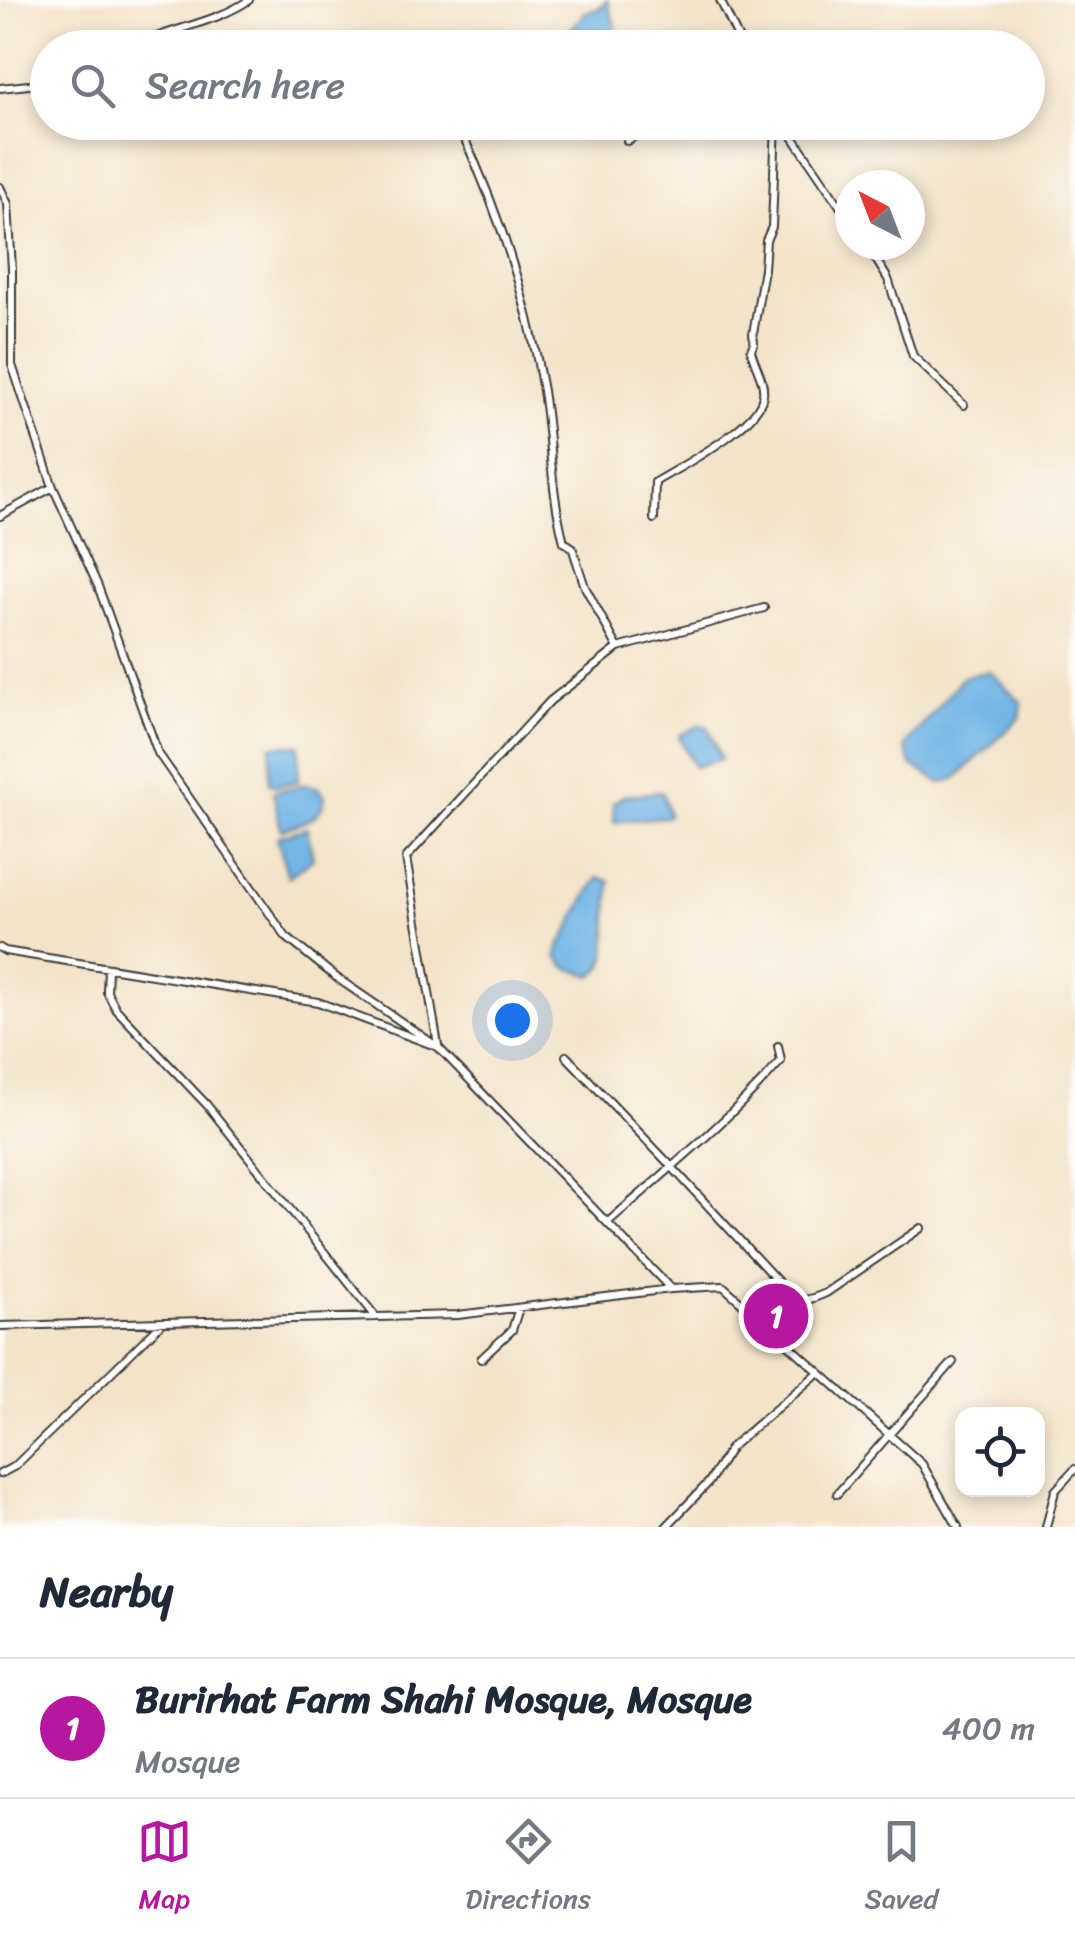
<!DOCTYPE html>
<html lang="en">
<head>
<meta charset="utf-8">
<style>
	:root { --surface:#fff; --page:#f6f6f7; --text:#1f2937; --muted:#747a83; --line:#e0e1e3; --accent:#b5179e }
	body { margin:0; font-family:Sriracha,sans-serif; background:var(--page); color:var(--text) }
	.controls { position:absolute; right:30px; bottom:30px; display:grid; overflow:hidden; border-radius:20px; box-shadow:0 5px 15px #0003 }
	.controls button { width:90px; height:90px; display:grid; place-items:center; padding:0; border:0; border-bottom:2px solid var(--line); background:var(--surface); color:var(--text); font:50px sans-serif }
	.compass { position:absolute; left:835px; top:170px; width:90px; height:90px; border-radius:50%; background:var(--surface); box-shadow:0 5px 15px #0003; rotate:318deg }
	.you { position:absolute; left:512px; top:1020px; width:35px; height:35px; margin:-25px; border:8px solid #fff; border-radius:50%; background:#1a73e8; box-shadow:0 0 0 15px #1a73e833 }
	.badge { display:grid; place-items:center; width:65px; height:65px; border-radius:50%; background:var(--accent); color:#fff; font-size:32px; font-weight:700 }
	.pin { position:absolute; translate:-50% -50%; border:5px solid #fff; box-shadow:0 2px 10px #0006 }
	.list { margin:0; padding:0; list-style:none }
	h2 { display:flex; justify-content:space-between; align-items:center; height:130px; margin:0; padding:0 40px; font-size:42px }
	h2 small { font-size:32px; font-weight:400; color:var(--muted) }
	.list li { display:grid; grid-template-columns:65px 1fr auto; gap:30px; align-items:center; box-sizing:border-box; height:140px; padding:0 40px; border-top:2px solid var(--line) }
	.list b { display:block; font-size:38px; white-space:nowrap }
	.list p { margin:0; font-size:32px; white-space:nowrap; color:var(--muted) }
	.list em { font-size:32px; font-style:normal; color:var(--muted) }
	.icon { flex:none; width:55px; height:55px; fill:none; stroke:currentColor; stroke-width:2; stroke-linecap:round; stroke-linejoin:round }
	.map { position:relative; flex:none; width:1075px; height:1527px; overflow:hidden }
	.search { position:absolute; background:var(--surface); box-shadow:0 5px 15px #0003; left:30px; right:30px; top:30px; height:110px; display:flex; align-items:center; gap:25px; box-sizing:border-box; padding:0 35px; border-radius:55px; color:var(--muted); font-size:38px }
	.sheet { height:270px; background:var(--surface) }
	nav { display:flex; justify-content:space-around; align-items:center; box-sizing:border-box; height:140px; border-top:2px solid var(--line); background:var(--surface); font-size:28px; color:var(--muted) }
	nav a { display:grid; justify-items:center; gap:5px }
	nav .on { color:var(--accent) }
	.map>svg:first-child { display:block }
	.water { fill:#70b4e5; stroke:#466880; stroke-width:2.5 }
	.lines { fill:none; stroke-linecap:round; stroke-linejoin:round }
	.street-casing { stroke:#3c3a36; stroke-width:10 }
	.street { stroke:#fff; stroke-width:6 }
</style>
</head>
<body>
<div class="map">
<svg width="1075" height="1527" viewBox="0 0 1075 1527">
	<rect width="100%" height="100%" fill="#fdfcf7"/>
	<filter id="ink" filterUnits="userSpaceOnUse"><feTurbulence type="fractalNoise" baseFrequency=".01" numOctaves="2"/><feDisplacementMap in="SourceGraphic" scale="20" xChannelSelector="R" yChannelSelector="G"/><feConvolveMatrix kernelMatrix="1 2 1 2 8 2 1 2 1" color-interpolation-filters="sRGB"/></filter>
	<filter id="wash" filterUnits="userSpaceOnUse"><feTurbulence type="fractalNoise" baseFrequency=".0048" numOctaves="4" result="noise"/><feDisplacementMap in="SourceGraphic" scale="40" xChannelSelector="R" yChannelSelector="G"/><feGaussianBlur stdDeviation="2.25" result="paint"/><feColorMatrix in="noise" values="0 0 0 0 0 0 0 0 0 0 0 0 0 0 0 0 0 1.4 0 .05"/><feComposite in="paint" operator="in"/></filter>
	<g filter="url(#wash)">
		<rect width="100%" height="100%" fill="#f3e3c9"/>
		<path class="water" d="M607,0L622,47H574L571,29L585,12L598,9Z
			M989,671L1022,703L1020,718L955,779L941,783L911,765L905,746L963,677Z
			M700,725L708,727L721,759L694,767L679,736Z
			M299,745L298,781L276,786L269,783L271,746Z
			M306,784L318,788L325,796C324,819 300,823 281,830L273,792Z
			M658,792L663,793L669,815L666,817L614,822L613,803L623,796Z
			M307,828L313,859L288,877L277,837Z
			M598,878L610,881L606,956L603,966L593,976L568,968L557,957C558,944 565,939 570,928C579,910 587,894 598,878Z"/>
	</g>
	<g filter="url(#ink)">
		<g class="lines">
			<defs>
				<path id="street" d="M720,0L743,48
					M131,48C169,28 214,24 249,0
					M0,88L48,83
					M457,122C497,207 528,299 543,391C551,441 551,493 564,542L572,547L585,587L618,648
					M783,122L850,221
					M627,141L658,122
					M0,187L8,204L12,269V365L53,487L98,586L158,753L286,937L337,978L438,1047
					M867,245L888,279L913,356L964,405
					M0,516L53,487
					M654,519L655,482C681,466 760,426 763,395C765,380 754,365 751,350L754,343L753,334L764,269L766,240L772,227L776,122
					M0,948L5,951L318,1002L438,1047L670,1288
					M108,968L107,992L116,1009L207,1105L376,1317
					M438,1045L406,858L550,701L618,648L764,608
					M566,1056L672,1167L783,1287C802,1302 803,1303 826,1293L921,1228
					M608,1222C667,1171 729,1120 781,1061L778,1046
					M0,1326L458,1315L671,1289L723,1286L922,1464L958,1527
					M481,1359L512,1330L519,1308
					M0,1474L15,1466L163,1322
					M837,1494L953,1362
					M666,1527L709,1482L731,1447L818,1373
					M1046,1527L1055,1491L1075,1469"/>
			</defs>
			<use href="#street" class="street-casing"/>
			<use href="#street" class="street"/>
		</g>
	</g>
</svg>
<div class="controls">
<button><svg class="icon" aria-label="locate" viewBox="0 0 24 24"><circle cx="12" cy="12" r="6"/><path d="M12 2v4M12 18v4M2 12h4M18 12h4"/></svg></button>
</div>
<svg class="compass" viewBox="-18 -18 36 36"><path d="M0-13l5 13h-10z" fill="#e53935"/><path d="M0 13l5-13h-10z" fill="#747a83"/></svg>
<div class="you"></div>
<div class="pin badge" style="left:776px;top:1316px">1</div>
<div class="search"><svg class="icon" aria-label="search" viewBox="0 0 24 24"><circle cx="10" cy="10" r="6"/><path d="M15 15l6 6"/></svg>Search here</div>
</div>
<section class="sheet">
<h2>Nearby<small></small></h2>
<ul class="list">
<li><span class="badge">1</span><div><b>Burirhat Farm Shahi Mosque, Mosque</b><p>Mosque</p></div><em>400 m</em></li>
</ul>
</section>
<nav>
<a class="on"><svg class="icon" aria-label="map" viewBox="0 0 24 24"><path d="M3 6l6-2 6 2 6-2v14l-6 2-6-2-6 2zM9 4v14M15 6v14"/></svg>Map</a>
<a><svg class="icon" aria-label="directions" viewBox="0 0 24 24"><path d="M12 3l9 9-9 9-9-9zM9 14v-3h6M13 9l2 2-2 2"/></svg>Directions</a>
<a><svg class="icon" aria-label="saved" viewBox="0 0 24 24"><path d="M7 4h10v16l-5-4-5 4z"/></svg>Saved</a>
</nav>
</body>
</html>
